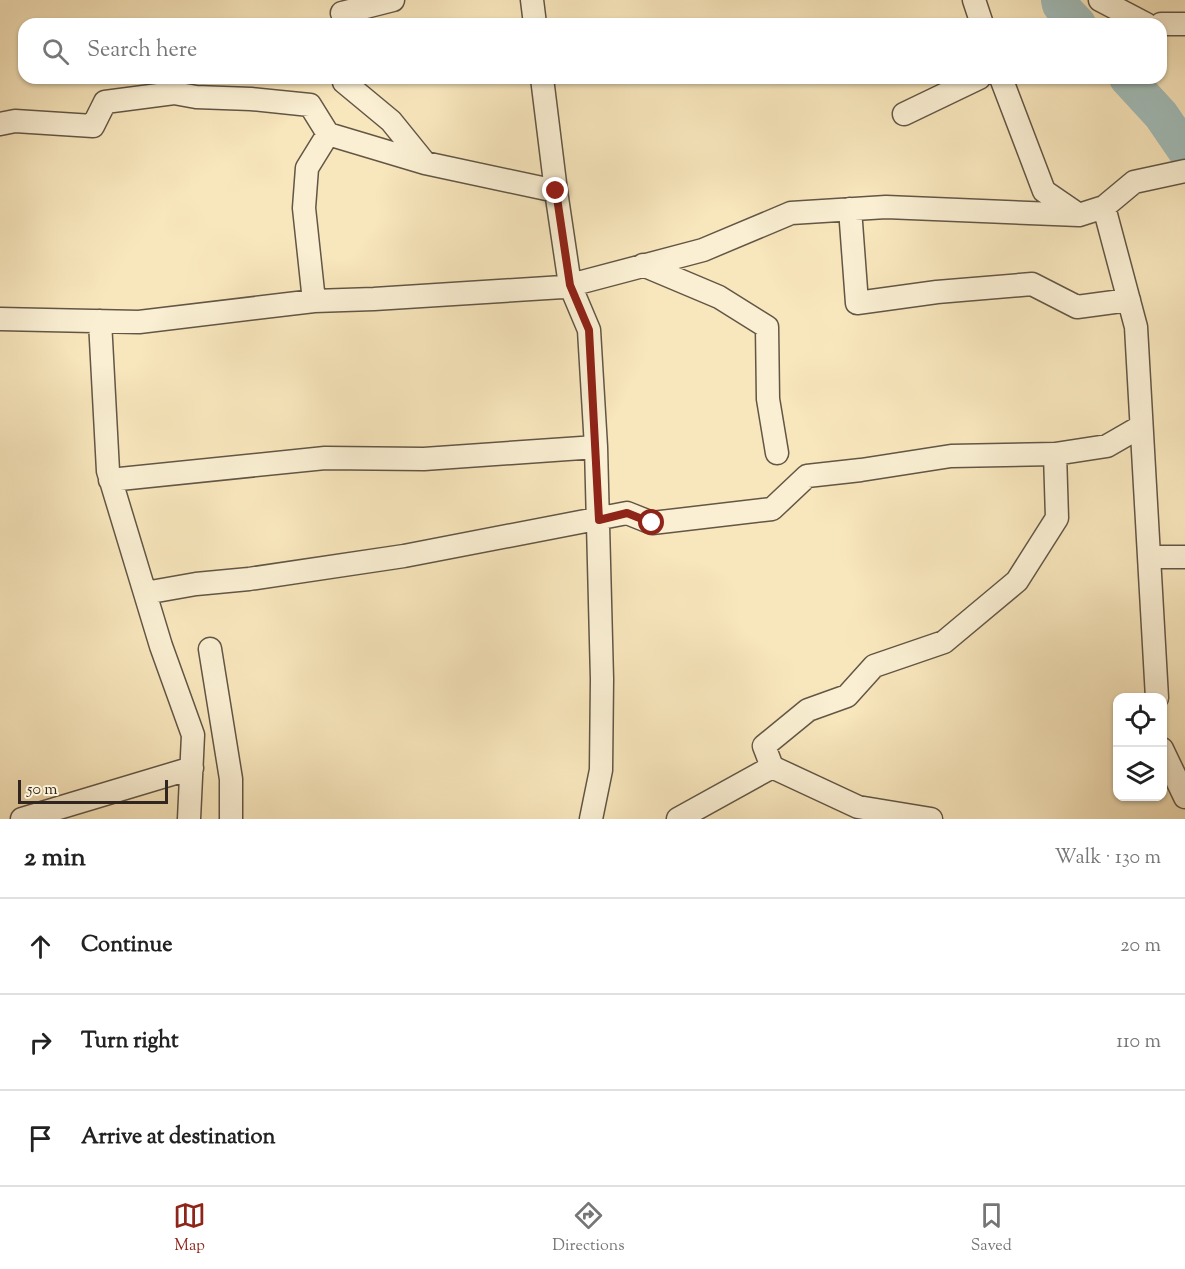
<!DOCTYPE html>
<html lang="en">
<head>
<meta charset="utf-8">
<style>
	:root { --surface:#fff; --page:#f6f6f6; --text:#222; --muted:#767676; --line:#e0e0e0; --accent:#8f2418 }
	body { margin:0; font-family:"Sorts Mill Goudy",serif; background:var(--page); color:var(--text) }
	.controls { position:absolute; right:18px; bottom:18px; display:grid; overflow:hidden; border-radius:12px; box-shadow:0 2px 4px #0004 }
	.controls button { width:54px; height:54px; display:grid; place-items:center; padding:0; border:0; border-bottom:2px solid var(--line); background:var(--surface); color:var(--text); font:30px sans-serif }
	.scale { position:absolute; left:18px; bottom:15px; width:150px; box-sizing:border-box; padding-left:6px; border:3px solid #30261f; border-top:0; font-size:16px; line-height:21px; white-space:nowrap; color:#30261f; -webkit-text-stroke:4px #faefd3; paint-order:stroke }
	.stop { position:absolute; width:18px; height:18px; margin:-14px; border:4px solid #8f2418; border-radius:50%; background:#fff }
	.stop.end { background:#8f2418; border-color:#fff; box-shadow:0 2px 6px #0008 }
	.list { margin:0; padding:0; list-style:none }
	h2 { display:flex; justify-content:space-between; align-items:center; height:78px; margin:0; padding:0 24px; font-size:26px }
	h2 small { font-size:20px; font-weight:400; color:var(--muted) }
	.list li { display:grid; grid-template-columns:39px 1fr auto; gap:18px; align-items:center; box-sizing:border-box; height:96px; padding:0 24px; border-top:2px solid var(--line) }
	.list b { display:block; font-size:22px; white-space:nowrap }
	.list em { font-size:20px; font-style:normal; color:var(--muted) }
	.icon { flex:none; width:33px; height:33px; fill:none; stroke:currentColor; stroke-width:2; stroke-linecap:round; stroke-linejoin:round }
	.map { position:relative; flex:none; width:1185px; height:819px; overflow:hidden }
	.search { position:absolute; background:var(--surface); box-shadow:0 2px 4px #0004; left:18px; right:18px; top:18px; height:66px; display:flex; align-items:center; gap:15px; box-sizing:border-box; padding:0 21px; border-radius:18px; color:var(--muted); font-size:22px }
	.sheet { height:366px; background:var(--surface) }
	nav { display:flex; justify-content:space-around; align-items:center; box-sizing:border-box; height:84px; border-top:2px solid var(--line); background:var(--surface); font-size:16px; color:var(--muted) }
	nav a { display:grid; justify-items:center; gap:3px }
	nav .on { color:var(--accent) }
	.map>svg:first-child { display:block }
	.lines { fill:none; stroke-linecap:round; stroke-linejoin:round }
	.river { stroke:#a1bdba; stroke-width:36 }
	.minor-casing { stroke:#625646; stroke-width:25 }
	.minor { stroke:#faefd3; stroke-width:22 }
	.route { stroke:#8f2418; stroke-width:8 }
</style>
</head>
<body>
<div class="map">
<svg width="1185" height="819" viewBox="0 0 1185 819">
	<rect width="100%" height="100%" fill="#f8e6bc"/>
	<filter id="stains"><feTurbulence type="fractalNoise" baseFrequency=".00333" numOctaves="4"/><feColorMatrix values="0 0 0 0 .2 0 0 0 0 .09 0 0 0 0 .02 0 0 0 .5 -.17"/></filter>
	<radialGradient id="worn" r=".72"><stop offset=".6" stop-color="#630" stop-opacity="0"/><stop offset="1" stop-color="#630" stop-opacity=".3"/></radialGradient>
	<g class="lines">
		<path class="river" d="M1059,0L1060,5L1078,24
			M1127,78L1161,115L1185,150"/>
		<defs>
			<path id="minor" d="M532,0L535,24
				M974,0L982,24
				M1100,0L1146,24
				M342,13L393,0
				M1161,24H1185
				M344,78V82L391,121L425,163
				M542,78L556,191
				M1001,78L1044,191L1079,215
				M904,114L979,78
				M0,124L15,121L93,126L105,102L174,93L196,97L251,99L310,105L328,134L425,163L556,191L570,285L589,330L596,447L602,679L601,770L591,819
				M1104,207L1136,327L1157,698
				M850,209L857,303L937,292L1032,284L1077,307L1129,300
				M643,265L719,297L767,327L768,399L777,453
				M314,301L304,208L307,168L328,134
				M0,319L139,322L314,301L374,299L563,287L703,250L791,213L886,207L1079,215L1104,207L1134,182L1185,171
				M100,321L108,471L161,646L193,735L189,819
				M110,480L325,458L424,459L596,447
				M1150,557H1185
				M145,593L196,584L249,579L404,556L627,513L652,523L772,509L807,476L861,470L951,456L1055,454
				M210,649L231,779V819
				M1162,749L1185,797
				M772,767L764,746L808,710L847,696L874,666L944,642L1017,581L1057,518L1055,454L1107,446L1140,427
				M22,819L192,768
				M678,819L772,767L858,807L931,819"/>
		</defs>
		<use href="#minor" class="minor-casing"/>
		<use href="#minor" class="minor"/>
	</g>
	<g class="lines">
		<path class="route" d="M556,191L570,285L589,330L599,520L627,513L652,523"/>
	</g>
	<rect width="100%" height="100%" filter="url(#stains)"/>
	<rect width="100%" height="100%" fill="url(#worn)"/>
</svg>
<div class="controls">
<button><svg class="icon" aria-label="locate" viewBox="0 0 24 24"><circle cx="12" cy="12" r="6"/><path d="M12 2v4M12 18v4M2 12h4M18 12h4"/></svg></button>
<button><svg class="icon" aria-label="layers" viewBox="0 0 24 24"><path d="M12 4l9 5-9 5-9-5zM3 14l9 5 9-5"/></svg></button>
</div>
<div class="scale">50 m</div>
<div class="stop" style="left:652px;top:523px"></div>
<div class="stop end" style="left:556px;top:191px"></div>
<div class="search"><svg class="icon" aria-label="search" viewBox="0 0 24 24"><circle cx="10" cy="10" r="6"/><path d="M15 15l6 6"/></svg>Search here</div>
</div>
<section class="sheet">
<h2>2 min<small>Walk · 130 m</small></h2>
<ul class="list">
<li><svg class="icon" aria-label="ahead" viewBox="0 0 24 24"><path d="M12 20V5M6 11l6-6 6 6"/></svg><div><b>Continue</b></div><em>20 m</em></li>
<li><svg class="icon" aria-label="right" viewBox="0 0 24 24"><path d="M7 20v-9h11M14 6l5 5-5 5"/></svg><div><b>Turn right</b></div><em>110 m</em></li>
<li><svg class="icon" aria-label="arrive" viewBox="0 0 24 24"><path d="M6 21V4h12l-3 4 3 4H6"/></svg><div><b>Arrive at destination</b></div></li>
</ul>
</section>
<nav>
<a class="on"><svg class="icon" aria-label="map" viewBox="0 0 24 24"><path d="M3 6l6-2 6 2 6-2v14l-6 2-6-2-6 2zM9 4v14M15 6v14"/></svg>Map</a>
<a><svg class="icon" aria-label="directions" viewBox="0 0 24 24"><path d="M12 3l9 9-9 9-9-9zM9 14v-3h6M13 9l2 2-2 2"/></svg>Directions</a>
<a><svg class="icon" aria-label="saved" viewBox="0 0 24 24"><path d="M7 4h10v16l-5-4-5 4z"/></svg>Saved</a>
</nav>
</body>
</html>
